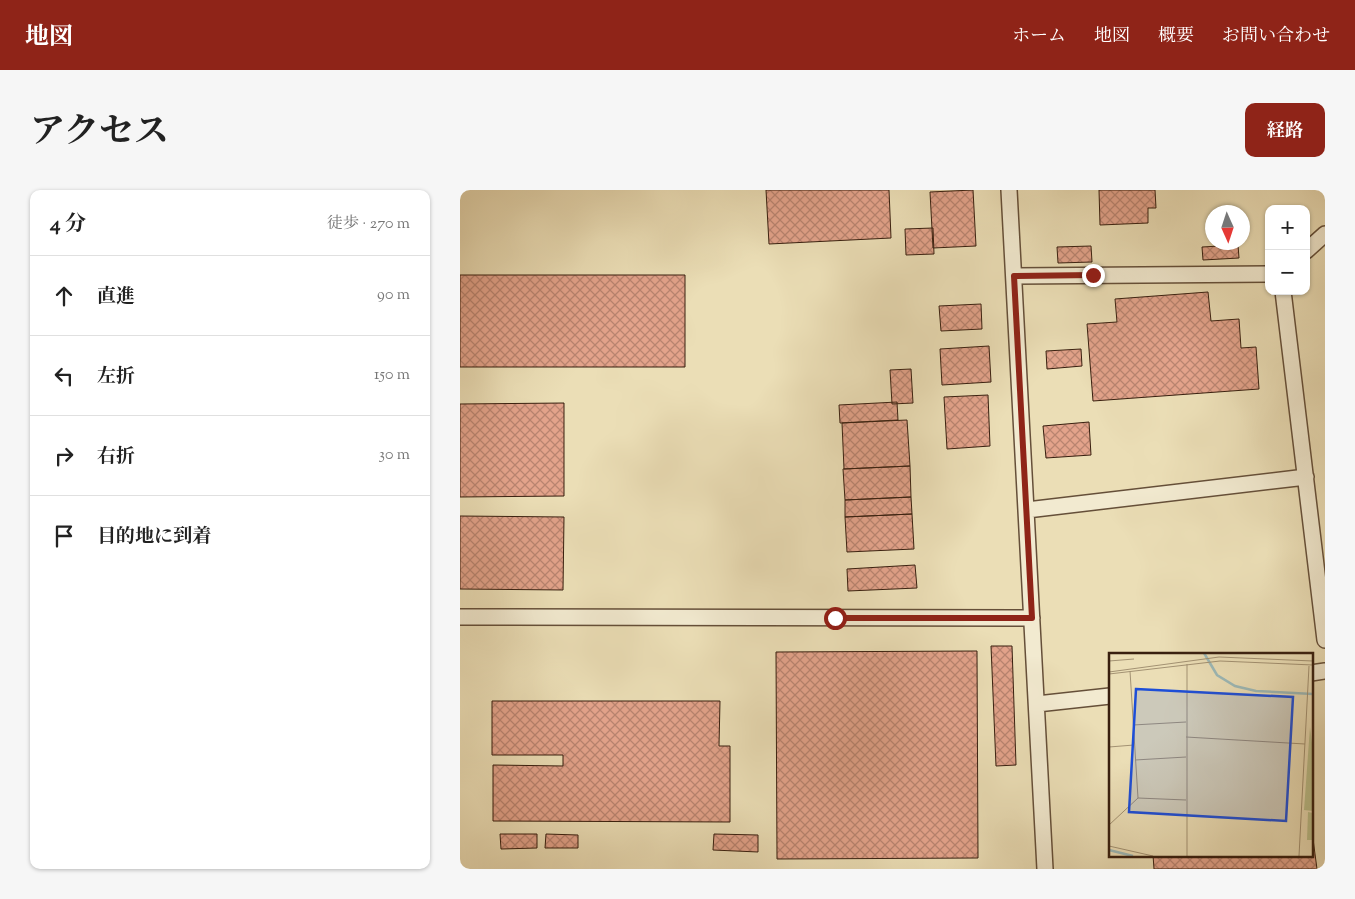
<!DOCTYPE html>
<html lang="ja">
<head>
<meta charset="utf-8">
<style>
	:root { --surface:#fff; --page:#f6f6f6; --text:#222; --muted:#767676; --line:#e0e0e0; --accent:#8f2418 }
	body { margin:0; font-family:"Sorts Mill Goudy","Noto Serif JP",serif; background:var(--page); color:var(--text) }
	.controls { position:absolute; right:15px; top:15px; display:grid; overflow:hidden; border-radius:10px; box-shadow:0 1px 4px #0004 }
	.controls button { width:45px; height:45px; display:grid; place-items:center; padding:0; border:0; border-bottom:1px solid var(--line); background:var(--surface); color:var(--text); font:25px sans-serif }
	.compass { position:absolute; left:745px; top:15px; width:45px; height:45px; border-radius:50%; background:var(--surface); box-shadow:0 1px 4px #0004; rotate:177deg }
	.stop { position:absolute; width:15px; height:15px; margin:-11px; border:4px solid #8f2418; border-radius:50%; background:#fff }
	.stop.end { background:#8f2418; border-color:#fff; box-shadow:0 1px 5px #0008 }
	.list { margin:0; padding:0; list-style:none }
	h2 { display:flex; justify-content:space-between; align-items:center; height:65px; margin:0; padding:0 20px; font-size:21px }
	h2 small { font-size:16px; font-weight:400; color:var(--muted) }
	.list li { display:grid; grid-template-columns:32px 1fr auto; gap:15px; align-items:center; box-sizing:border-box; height:80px; padding:0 20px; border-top:1px solid var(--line) }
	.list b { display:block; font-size:19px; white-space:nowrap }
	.list em { font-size:16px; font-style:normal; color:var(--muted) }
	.icon { flex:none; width:28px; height:28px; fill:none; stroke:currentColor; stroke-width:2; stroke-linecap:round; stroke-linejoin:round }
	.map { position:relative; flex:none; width:865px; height:679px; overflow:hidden; border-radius:10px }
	header { display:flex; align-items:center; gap:30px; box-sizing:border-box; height:70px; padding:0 25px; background:var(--accent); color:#fff }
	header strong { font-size:24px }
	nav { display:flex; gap:28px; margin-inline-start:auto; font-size:18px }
	.intro { display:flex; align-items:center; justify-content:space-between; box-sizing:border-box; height:120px; padding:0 30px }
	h1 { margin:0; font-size:35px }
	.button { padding:12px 22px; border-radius:10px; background:var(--accent); color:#fff; font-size:18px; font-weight:700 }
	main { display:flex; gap:30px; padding:0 30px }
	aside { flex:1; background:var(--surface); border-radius:10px; box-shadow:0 1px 4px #0004 }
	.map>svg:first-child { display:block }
	.building { fill:url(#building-cross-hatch); stroke:#381f0f }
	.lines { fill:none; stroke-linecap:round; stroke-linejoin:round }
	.minor-casing { stroke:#654f39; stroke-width:18 }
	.minor { stroke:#f2ead0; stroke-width:15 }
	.route { stroke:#8f2418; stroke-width:6 }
	.inset-river { fill:none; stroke:#9cb9b8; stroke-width:2.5 }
	.inset-road { fill:none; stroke:#a39273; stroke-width:1 }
	.view { fill:#1d4ed8; fill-opacity:0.15; stroke:#1d4ed8; stroke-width:2.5 }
	.inset-edge { fill:none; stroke:#381f0f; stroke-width:2.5 }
</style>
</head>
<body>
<header>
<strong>地図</strong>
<nav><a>ホーム</a><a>地図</a><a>概要</a><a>お問い合わせ</a></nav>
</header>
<div class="intro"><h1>アクセス</h1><a class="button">経路</a></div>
<main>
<aside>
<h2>4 分<small>徒歩 · 270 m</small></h2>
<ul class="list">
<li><svg class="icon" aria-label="ahead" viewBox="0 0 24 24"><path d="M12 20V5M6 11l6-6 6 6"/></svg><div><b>直進</b></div><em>90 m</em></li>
<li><svg class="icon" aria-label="left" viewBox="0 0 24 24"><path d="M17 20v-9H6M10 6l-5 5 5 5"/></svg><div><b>左折</b></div><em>150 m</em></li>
<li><svg class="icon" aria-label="right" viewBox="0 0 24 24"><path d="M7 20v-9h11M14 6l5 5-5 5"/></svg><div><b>右折</b></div><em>30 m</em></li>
<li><svg class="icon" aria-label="arrive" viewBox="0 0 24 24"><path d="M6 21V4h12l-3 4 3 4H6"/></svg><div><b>目的地に到着</b></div></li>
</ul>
</aside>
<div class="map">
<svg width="865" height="679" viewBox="0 0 865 679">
	<defs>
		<pattern id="building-cross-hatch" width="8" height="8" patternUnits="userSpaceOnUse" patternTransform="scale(1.25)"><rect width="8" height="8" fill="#e3a38b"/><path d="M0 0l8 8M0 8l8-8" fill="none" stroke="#b98470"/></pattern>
	</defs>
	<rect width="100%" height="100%" fill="#ebdeb6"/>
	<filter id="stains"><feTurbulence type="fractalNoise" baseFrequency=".004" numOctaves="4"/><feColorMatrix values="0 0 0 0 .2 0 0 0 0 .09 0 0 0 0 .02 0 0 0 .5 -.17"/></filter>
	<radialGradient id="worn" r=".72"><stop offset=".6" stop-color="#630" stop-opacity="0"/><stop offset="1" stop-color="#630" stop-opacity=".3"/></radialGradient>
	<path class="building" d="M306,0H429L431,48L309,54Z
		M513,0L516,56L473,58L470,2Z
		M639,0H695L696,18H688V33L640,35Z
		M473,38L474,64L446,65L445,39Z
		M778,55L779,68L743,70L742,57Z
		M631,56L632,72L598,73L597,57Z
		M0,85H225V177H0Z
		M748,102L751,131L779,129L781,158L796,157L799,199L633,211L627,134L657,132L655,109Z
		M521,114L522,139L481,141L479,116Z
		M529,156L531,192L482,195L480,159Z
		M621,159L622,176L587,179L586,161Z
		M451,179L453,213L432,214L430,180Z
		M528,205L530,256L487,259L484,207Z
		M437,212L438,230L380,233L379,215Z
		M104,213V306L0,307V214Z
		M447,230L450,276L384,279L382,233Z
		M629,232L631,265L586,268L583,236Z
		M450,276L451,307L385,310L383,279Z
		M451,307L452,324L385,327V310Z
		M452,324L454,359L387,362L385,327Z
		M0,326L104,327L103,400L0,399Z
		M455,375L457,398L388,401L387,379Z
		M531,456H552L556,575L536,576Z
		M517,461L518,668L317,669L316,462Z
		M32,511H260L259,556H270V632L33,631V575L103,576V565H32Z
		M851,634L857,679H694L693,665H851Z
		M40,644H77V658L41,659Z
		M86,644L118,645V658H85Z
		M254,644L298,645V662L253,660Z"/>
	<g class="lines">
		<defs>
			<path id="minor" d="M549,0L585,679
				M846,61L865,44
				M555,86L809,84
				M823,101L865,450
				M567,320L846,287
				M0,427L572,428
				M851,483L865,481
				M577,514L650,506"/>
		</defs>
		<use href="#minor" class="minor-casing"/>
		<use href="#minor" class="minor"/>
	</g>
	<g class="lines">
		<path class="route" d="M375,428H572L554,86L633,85"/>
	</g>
	<g transform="translate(649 463)">
		<rect width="204" height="204" fill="#ebdeb6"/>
		<path d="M201,74L204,98V158L195,157Z" fill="#bbc08c"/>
		<path d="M199,159L204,160V187H198Z" fill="#bbc08c"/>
		<path class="inset-river" d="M95,0L108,22L126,33L147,38L204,41M0,197L24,203"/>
		<path class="inset-road" d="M0,8L25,6M78,11V203M21,18L29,145M0,19L110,4L204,8M0,21L111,8L204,12M24,72L77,69M77,84L196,91M0,94L25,92M26,107L77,104M0,172L29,145L77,147M0,193L44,203M190,203L200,13"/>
		<path class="view" d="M27,36L184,44L177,168L20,159Z"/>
		<rect width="204" height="204" class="inset-edge"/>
	</g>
	<rect width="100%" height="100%" filter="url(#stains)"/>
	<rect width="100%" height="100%" fill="url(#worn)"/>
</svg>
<div class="controls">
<button>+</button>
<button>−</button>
</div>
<svg class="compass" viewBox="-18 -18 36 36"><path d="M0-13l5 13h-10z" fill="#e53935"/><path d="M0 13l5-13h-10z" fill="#767676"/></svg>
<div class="stop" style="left:375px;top:428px"></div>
<div class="stop end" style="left:633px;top:85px"></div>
</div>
</main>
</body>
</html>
